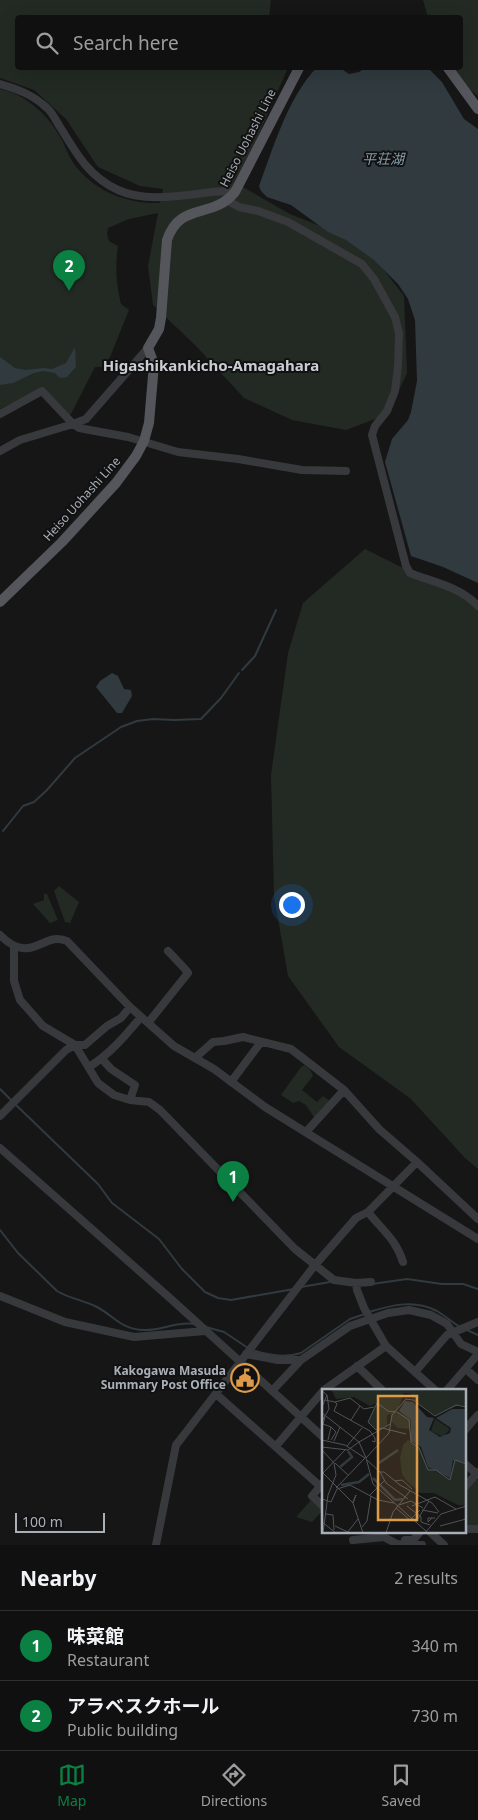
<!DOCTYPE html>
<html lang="en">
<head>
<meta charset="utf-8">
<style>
	:root { --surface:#101011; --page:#19191a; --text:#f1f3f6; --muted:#9c9d9f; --line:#303031; --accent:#0b8043 }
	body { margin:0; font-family:"Noto Sans","Noto Sans JP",sans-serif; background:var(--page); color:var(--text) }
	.scale { position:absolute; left:15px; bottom:12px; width:90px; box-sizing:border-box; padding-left:5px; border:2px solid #a9afb6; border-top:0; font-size:14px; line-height:18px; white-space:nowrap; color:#a9afb6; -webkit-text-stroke:4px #111112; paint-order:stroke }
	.you { position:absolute; left:291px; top:904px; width:18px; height:18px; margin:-12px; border:4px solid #fff; border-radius:50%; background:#1a73e8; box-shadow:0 0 0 8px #1a73e833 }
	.badge { display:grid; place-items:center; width:32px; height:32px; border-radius:50%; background:var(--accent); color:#fff; font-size:16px; font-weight:700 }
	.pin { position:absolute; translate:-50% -41px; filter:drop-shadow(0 1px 2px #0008) }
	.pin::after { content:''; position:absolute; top:26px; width:18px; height:15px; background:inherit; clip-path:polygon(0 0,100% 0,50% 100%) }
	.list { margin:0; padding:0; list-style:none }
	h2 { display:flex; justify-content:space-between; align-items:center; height:65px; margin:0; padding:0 20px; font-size:21px }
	h2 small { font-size:16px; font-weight:400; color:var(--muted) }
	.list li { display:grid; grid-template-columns:32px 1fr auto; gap:15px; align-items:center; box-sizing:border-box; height:70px; padding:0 20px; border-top:1px solid var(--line) }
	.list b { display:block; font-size:19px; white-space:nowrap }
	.list p { margin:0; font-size:16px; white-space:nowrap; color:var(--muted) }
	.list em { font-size:16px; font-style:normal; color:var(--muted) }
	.icon { flex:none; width:28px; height:28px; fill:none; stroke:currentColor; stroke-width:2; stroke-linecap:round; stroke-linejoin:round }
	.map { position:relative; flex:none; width:478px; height:1545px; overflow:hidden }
	.search { position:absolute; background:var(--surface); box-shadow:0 5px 20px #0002; left:15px; right:15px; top:15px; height:55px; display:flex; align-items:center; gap:12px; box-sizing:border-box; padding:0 18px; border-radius:5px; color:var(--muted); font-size:19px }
	.sheet { height:205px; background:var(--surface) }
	nav { display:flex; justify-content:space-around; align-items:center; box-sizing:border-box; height:70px; border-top:1px solid var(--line); background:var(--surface); font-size:14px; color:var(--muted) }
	nav a { display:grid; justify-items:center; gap:2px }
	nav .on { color:var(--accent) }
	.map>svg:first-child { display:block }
	.green { fill:#222a23 }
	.water { fill:#303a3f }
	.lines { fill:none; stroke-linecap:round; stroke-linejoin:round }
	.stream { stroke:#303a3f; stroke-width:2 }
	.minor { stroke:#37393c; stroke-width:8 }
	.major { stroke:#54565b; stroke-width:10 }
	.labels { text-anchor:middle; stroke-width:4; stroke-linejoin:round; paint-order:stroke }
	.street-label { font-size:12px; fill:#a9afb6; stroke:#111112 }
	.poi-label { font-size:12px; font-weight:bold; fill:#a9afb6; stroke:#111112; text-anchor:end }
	.water-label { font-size:14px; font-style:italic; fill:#849fad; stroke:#111112 }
	.quarter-label { font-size:15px; font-weight:bold; fill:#cacdd3; stroke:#111112 }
	.inset-river { fill:none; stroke:#303a3f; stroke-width:2.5 }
	.inset-road { fill:none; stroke:#515357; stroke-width:1 }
	.view { fill:#dd9a48; fill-opacity:0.15; stroke:#dd9a48; stroke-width:2.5 }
	.inset-edge { fill:none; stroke:#a9afb6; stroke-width:2.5 }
</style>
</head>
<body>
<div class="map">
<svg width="478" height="1545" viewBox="0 0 478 1545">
	<rect width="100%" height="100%" fill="#161617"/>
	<path class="green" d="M0,0H271L269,17L18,18V68H283L287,70L254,145L234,182L290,214L363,243L404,296L407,373L388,414L346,430L292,420L244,398L196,346L153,305L148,266L158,213L129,219L108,228L107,234L109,241L118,246C115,265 116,285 121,304L129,310L110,357L102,367H95L71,414L68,415L42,388L0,409V89C27,94 51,118 63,142C67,151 71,161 78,169C98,193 130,204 160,203L163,189L140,186L98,167L66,119L34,90L0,78Z
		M423,0H478V96L462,83L450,68H460V18L428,17Z
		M365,549L409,571L478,602V1169L465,1158L411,1099L339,1047L288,976L274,896L271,775L288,653L303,603Z
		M59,886L79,902L70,923L65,922L54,891Z
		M44,894H47L58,920L50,923L33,904L44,900Z
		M305,1065L311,1071L313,1076L302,1090L317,1102L323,1096L330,1101L315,1119L306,1105L299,1101L293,1103L281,1095L301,1067Z
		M475,1480H478V1528L464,1527V1492Z
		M311,1500L314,1503L315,1502L323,1510L312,1522L296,1517Z"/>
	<path class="water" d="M316,68H340L349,74L359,72L365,68H428L442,82L464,119L478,129V583L443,567L411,556L385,462L392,439L408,420L411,412L417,381L415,320L408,299L398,284L374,260L346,240L328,232L291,205L267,197L261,191L259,186C274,146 287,100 316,68Z
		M75,347L76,367L67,377L60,378L55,373L43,371L34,373L13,383L0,385V357L15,368L25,370L44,368L52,369L66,363Z
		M112,673L118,676L124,689L131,690L132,696L122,713H117L96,687L100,681Z"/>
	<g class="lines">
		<path class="stream" d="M242,670L255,656L276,610
			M3,831L23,806L34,802L47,790L75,758L121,727L137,721L153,719L174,720L201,719L221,698L239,673
			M0,1089L13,1102
			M16,1105L98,1184L112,1203L159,1239L182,1269L205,1292L218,1298L231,1300L294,1289
			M0,1230L18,1253L57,1291C70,1299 84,1300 97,1307C114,1316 122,1330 144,1330C161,1331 177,1321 194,1324
			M372,1284L407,1279L442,1284H463L478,1289
			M301,1287L330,1282
			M369,1312C392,1305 415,1299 437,1311C445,1316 452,1322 460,1327
			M206,1327L224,1332L248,1348
			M467,1330L478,1335
			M252,1350C267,1355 286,1358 301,1353L350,1319L365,1314"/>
		<path class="minor" d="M0,84C18,89 33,95 47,108C53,113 57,123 62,130C77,155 90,177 118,190C142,201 172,197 197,194C211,192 222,190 235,192
			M228,201L239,207L258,211L288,222L362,264L374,279L395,317L399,333L398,366L395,391L387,411L375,426L372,435L406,566L410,573L415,575C438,583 461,588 478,606
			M0,414L42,391L73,424L79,428L128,437L178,452L238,459L302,470L346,471
			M0,451L20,440L73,424L86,419L148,348
			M0,935C31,967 44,930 67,941L130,1007L174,1046L214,1069L265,1107L478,1239
			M14,948V981L20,1000L43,1026L75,1045L98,1083L114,1095L130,1100L149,1102L160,1110L295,1249L334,1280L356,1283L371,1282
			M148,1023L188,973L185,969L168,951
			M195,1058L213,1042L224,1041L243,1037L291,1049L344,1090L379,1129L417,1162
			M102,1059L111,1069L135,1085L130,1100
			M89,1067C110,1054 125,1036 141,1017
			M231,1082L261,1042
			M0,1116L66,1050L75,1045H85L107,1026L121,1018L130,1007
			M306,1132L344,1090
			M0,1148L171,1299L323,1437
			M368,1212C382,1230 396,1239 403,1262
			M356,1283L357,1290L364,1308L386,1346L435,1390
			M0,1296L65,1322L134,1337L205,1331
			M246,1354L278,1360H301L350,1326L388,1313L409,1310L431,1315L447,1324L461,1344L478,1352
			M357,1366L382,1390
			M466,1369L478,1380
			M415,1372L447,1335L478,1322
			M324,1390L386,1346
			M447,1390L478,1354
			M272,1391L301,1360
			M216,1394L320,1486
			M464,1431L478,1415
			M276,1446L323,1391
			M464,1463L478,1475
			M323,1483L312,1496L323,1506
			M464,1488L478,1472
			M464,1529H478
			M429,1531L444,1545
			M353,1540L384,1537L397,1544L422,1545
			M405,1540H413L421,1531
			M156,1545L176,1445L180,1440L315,1265L356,1218L368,1212L417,1162L478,1219"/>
		<path class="major" d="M448,68L478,109
			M0,602L62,542L116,483L136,456L144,441L149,423L154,364L148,348L159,329L161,318L167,240C180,201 212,220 235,192L299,68"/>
	</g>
	<defs>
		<symbol id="civic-ring" viewBox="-11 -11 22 22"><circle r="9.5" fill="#111112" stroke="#dd9a48" stroke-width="1.5"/><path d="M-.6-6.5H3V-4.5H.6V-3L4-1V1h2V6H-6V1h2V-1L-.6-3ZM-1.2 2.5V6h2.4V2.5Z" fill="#dd9a48"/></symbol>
	</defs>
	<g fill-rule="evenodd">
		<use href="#civic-ring" x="229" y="1362" width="32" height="32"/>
	</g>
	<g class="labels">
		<g class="street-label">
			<text transform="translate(248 138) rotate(-63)" y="4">Heiso Uohashi Line</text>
			<text transform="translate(82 499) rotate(-48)" y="4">Heiso Uohashi Line</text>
		</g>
		<g class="poi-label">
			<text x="226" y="1375">Kakogawa Masuda<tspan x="226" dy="14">Summary Post Office</tspan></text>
		</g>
		<g class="water-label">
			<text x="383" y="164">平荘湖</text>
		</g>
		<g class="quarter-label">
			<text x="211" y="371">Higashikankicho-Amagahara</text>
		</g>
	</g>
	<g transform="translate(322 1389)">
		<rect width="144" height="144" fill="#161617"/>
		<path d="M9,0H144V18L138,16L113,26L91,11L89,5L82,4L75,22L89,31L88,40L76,39L69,32V25L65,26V36L54,41L46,33L55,14L48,17L32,8L14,10ZM113,30L128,40L121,48L109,42ZM86,51L98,58L106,78L128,90L132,71L144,74V116H136L112,104H98L84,91L80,85L78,69L81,56Z" fill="#222a23"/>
		<path d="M83,12L91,13L105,28L112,29L107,41L118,48L128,44L129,39L114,29L130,20H144V74L131,71L128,89L106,78L99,58L89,52V31L77,22Z" fill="#303a3f"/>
		<path class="inset-river" d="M57,74L76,61M18,78L30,68L26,62M51,89L73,111L81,110M19,96L37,93L47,85"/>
		<path class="inset-road" d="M0,2L5,6L0,18M3,11L13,13L28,9L42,20L52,18M13,13L15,15L12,22L48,42L53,49V53L50,52M74,23L66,22L55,14L46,33L54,41L60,39L84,45M75,23L87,31L89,53L97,59L106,81H114L128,91L133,71L144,75M0,24L37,53L68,35M3,28L1,35L9,38M29,31L38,17M0,32L7,20L5,6M0,51L23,56L43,69M6,51L9,38L14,43L9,51M12,52L18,38M25,57L40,39M0,58L26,61L37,53L44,69M0,61L12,74L14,86L6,106L1,144M23,61L1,84L31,114L41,144M44,69L51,95L104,142M44,69L67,44L70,26L84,10L91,11L113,27L134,16L144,18M45,71L58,83H62L78,96L110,114L117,123M13,74L26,86M58,83L64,94L86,110M73,92L80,91L90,100M14,99L43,69M48,106L63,91M0,110L9,113L15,100L28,96L56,111L72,114M31,113L34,106L31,114M77,116L89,112L101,119M85,117L99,128V133L108,136M90,117L113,108L134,120M74,119L88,131L98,121M100,121L116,124M4,125L11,126L12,141M110,129L106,133V129H113M0,133L14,144M94,133L107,112M13,137L28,144M118,137L144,130M40,138L45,132L49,107M25,144L36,130M64,144L71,123L88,102M103,144L119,125L144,117"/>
		<path class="view" d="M56,7H95V131H56Z"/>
		<rect width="144" height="144" class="inset-edge"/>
	</g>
</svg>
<div class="scale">100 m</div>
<div class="you"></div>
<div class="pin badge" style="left:233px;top:1202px">1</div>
<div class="pin badge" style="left:69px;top:291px">2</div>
<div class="search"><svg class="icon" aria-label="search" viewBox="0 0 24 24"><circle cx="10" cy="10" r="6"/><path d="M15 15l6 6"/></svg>Search here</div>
</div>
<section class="sheet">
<h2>Nearby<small>2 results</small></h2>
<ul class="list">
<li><span class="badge">1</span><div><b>味菜館</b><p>Restaurant</p></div><em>340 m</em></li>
<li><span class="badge">2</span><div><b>アラベスクホール</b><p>Public building</p></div><em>730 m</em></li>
</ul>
</section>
<nav>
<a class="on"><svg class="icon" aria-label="map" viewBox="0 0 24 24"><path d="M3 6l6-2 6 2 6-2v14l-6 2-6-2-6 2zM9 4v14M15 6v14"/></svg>Map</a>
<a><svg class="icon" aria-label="directions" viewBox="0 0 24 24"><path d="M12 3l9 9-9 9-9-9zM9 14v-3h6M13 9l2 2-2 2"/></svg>Directions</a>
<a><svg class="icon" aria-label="saved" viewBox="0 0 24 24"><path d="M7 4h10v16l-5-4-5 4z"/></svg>Saved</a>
</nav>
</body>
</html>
